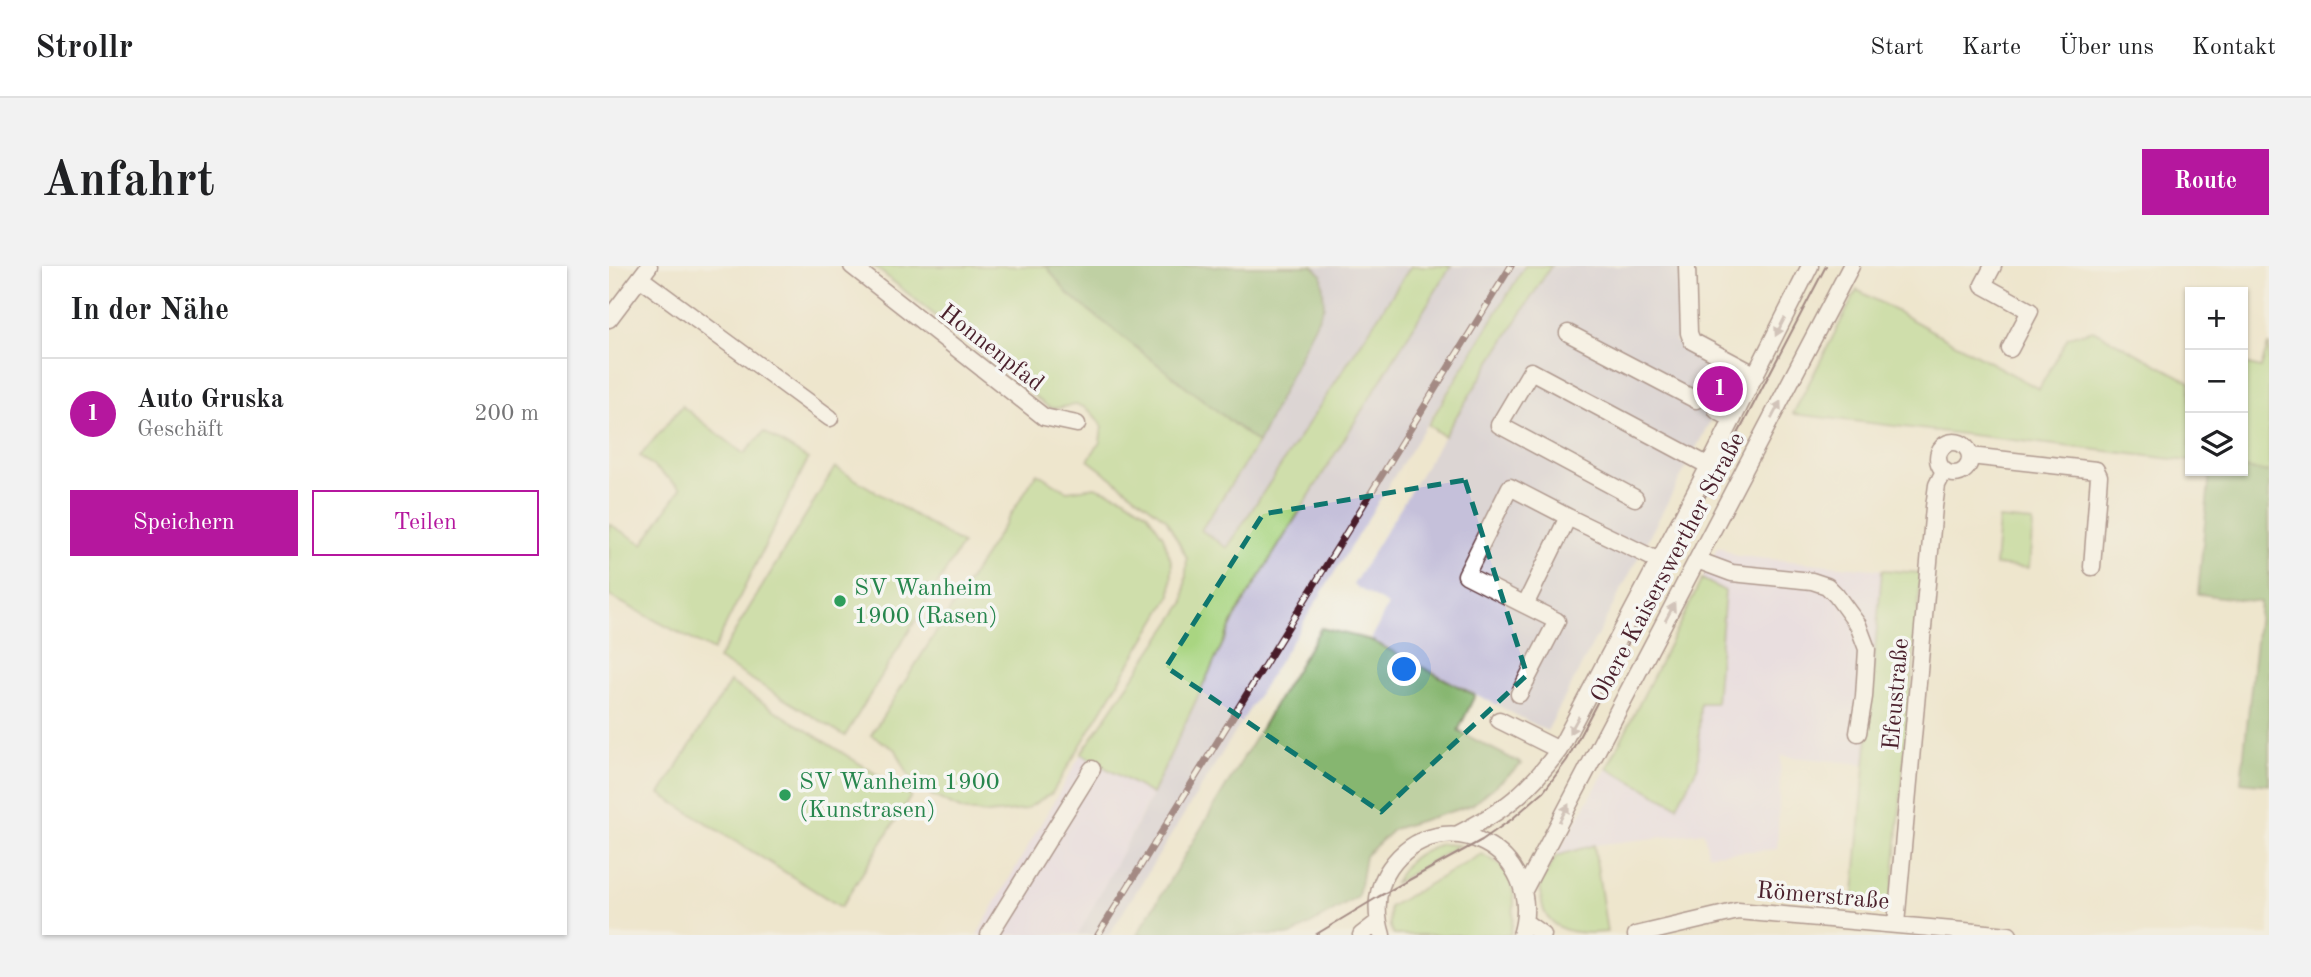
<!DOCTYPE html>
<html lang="de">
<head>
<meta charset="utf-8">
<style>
	:root { --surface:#fff; --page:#f2f2f2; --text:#202124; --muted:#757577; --line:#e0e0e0; --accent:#b5179e }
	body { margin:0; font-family:"Old Standard TT",serif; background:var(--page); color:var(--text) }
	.controls { position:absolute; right:21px; top:21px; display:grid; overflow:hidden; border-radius:0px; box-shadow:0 2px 5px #0004 }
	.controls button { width:63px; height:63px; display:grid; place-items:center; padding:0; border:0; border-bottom:2px solid var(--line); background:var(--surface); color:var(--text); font:35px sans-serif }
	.you { position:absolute; left:796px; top:404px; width:24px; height:24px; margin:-18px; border:5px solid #fff; border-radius:50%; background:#1a73e8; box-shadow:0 0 0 10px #1a73e833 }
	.badge { display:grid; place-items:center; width:46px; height:46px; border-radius:50%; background:var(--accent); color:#fff; font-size:23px; font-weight:700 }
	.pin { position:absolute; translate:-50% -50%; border:4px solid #fff; box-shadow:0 2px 7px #0006 }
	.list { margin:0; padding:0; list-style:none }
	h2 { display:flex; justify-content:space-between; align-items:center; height:91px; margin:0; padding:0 28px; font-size:30px }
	h2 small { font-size:23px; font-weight:400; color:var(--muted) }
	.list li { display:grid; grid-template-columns:46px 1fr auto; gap:21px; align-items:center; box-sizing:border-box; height:112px; padding:0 28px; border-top:2px solid var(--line) }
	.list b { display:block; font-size:26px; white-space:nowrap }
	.list p { margin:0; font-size:23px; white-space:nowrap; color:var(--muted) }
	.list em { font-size:23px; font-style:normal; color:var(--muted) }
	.actions { display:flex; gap:14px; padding:21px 28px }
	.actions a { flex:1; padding:16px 0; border:2px solid var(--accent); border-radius:0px; text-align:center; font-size:24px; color:var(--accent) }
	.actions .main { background:var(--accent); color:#fff }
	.icon { flex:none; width:38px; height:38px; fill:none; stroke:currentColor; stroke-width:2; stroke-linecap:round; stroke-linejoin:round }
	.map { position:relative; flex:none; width:1660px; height:669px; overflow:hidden; border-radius:0px }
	header { display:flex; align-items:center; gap:42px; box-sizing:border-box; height:98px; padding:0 35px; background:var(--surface); border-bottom:2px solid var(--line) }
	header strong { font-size:33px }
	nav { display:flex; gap:38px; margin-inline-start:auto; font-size:24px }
	.intro { display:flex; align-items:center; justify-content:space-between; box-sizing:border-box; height:168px; padding:0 42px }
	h1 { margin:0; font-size:49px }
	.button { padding:18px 32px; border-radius:0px; background:var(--accent); color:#fff; font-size:24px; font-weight:700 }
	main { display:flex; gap:42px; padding:0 42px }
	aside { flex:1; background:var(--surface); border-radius:0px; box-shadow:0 2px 5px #0004 }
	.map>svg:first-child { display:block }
	.built { fill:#e2d4f3 }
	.industrial { fill:#c5c0da }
	.green { fill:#a9d581; stroke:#7a7a56; stroke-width:2 }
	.forest { fill:#86b66f; stroke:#686a4d; stroke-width:2 }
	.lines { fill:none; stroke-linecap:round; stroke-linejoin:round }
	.minor-casing { stroke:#633d43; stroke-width:19 }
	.minor { stroke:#fff; stroke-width:16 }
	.tram { stroke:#4a1f2b; stroke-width:2 }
	.rail-casing { stroke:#4a1f2b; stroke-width:7 }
	.rail { stroke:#f6f6f2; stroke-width:4.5; stroke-dasharray:13; stroke-linecap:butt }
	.oneway { fill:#ae9aa0 }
	.marked { fill:none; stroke:#0f766e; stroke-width:5; stroke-dasharray:14 9; stroke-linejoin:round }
	.leisure-dot { fill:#2e9e5b; stroke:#f6f6f2; stroke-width:2.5 }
	.labels { text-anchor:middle; stroke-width:7; stroke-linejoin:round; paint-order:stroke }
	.street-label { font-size:24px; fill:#4a1f2b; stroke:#f6f6f2 }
	.leisure-label { font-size:24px; fill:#27864d; stroke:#f6f6f2; text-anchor:start }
</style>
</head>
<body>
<header>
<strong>Strollr</strong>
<nav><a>Start</a><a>Karte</a><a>Über uns</a><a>Kontakt</a></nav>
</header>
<div class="intro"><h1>Anfahrt</h1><a class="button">Route</a></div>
<main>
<aside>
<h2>In der Nähe<small></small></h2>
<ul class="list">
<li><span class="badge">1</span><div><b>Auto Gruska</b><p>Geschäft</p></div><em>200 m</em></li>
</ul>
<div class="actions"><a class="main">Speichern</a><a>Teilen</a></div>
</aside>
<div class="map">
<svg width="1660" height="669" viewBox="0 0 1660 669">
	<rect width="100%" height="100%" fill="#f6f6f2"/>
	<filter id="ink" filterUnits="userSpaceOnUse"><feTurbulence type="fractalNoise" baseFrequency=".0143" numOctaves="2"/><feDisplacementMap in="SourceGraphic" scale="14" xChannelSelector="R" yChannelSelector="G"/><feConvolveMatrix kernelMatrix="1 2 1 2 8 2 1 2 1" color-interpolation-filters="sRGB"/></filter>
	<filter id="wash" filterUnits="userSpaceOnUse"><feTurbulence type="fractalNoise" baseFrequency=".00686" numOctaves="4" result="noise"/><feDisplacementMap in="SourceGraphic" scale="28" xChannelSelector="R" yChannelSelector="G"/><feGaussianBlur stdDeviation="1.57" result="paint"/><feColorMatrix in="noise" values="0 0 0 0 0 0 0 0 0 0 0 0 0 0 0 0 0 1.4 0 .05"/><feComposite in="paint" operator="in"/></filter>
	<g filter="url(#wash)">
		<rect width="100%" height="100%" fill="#eee6cd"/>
		<path class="built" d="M1109,280L1128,290L1273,304L1256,498L1172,490L1168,583L1099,588L1095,566L985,579L947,590L998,502L1068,540L1089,500L1091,437H1107L1116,325L1093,313Z
			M472,488L543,528L479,653L469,669H368Z"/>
		<path class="industrial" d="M661,0H916L500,669H469L535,545L628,347L652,309L592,265L649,178Z
			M942,0H1072L1075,57L1066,75L1126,108L938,465L762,374L779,339L744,319L835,170Z"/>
		<path class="green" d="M265,0H661L622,156L649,177L592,264L618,282L802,0H842L628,347L543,528L472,488L575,337L578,292L557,253L479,194L491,176L493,161C488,152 480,141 468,139C457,138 452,145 439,141Z
			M916,0H942L835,170L819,159Z
			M1248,24L1430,123L1459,71L1484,64L1581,116V195L1184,148Z
			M1659,79H1660V206L1634,202V100L1635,98L1652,102Z
			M73,140L135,188L155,166L199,193L104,385L0,330V258L34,278L72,222L31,190Z
			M226,201L353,278L236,470L109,393Z
			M428,207L458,225L486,221L514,231L538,247L554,270L563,298L562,329L443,527L415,544L379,548L353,544L322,529L299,509L287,484L262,469Z
			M1390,253L1424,256L1420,302L1386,299Z
			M1273,304L1312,307L1282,642L1244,638Z
			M1093,313L1116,325L1107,437H1091L1089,500L1068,540L998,502Z
			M121,416L302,530L232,641L51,528Z
			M832,578L850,579L786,617C798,593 807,587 832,578Z
			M985,579L998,666C977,668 947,669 936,647C932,639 932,627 931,618L947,590Z
			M873,588C879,592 887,595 892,600C909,619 906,646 901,669H785L781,661L780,641Z"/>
		<path class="forest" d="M437,0H704L713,9L715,40L649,177L459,28Z
			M1634,202L1660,206V519L1632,516L1651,336L1589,328L1601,205H1634Z
			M712,362L762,374L866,429L849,465L913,498L863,539L785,563L756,590L749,631L682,669H528Z"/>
	</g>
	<g filter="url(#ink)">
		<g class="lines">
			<defs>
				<path id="minor" d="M243,0L435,151L468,158
					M1078,0L1080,67L1083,75L1147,109
					M1384,0L1374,19L1421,45L1401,83
					M31,12L221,152
					M0,53L40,0
					M959,67L1087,134
					M1108,145L1124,153
					M1329 192a16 16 0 1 1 32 0a16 16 0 1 1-32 0Z
					M1361,190L1487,204L1490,210L1483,301
					M1026,232L890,159L922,105L1100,200
					M959,251L901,221L857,309L916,339L959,251L1050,295
					M1088,294L1123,307L1203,315L1218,320L1227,329L1249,359L1258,383L1255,431L1249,467
					M910,428L948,355L916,339
					M890,454L950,484
					M849,568C896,544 918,527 950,484L1100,200L1201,0
					M915,624L1242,0
					M916,656L934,669
					M1287,658L1325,241L1328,219L1335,205
					M380,669L483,503
					M752,669L769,656
					M773,669C766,646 767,622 781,602C832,530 938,585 912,669
					M1027,669L1129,645L1400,669"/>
			</defs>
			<use href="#minor" class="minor-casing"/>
			<use href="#minor" class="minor"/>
			<path class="tram" d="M706,669L769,631L873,574L903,553L935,525L958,494L1217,0"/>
			<defs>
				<path id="rail" d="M489,669L902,0"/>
			</defs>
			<use href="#rail" class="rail-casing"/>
			<use href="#rail" class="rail"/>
		</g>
		<defs><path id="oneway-solid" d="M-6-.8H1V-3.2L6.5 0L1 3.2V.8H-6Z" transform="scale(1.75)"/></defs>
		<g class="oneway">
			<use href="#oneway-solid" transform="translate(1171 61) rotate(117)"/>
			<use href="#oneway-solid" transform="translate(1167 144) rotate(-62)"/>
			<use href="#oneway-solid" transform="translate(1061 346) rotate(-62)"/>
			<use href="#oneway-solid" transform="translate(965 459) rotate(119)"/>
			<use href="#oneway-solid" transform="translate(955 547) rotate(-62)"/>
		</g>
	</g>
	<path d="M0 0H1660V669H0ZM856,214L918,409L772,546L557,401L654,248Z" fill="#eee6cd" fill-opacity=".55" fill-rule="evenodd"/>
	<path class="marked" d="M856,214L918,409L772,546L557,401L654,248Z"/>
	<g class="leisure-dot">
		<circle cx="231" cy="335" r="7"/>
		<circle cx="176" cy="529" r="7"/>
	</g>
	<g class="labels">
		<g class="street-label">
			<text transform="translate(383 81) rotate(38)" y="8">Honnenpfad</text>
			<text transform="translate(1058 301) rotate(-62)" y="8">Obere Kaiserswerther Straße</text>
			<text transform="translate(1286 428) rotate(-85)" y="8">Efeustraße</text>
			<text transform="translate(1214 629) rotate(5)" y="8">Römerstraße</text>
		</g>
		<g class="leisure-label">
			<text x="245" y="329">SV Wanheim<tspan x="245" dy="28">1900 (Rasen)</tspan></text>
			<text x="190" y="523">SV Wanheim 1900<tspan x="190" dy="28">(Kunstrasen)</tspan></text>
		</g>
	</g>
</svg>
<div class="controls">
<button>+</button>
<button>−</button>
<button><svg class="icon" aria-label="layers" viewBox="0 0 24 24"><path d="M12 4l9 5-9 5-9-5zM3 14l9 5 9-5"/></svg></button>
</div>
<div class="you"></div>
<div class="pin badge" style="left:1111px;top:123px">1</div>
</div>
</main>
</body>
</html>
